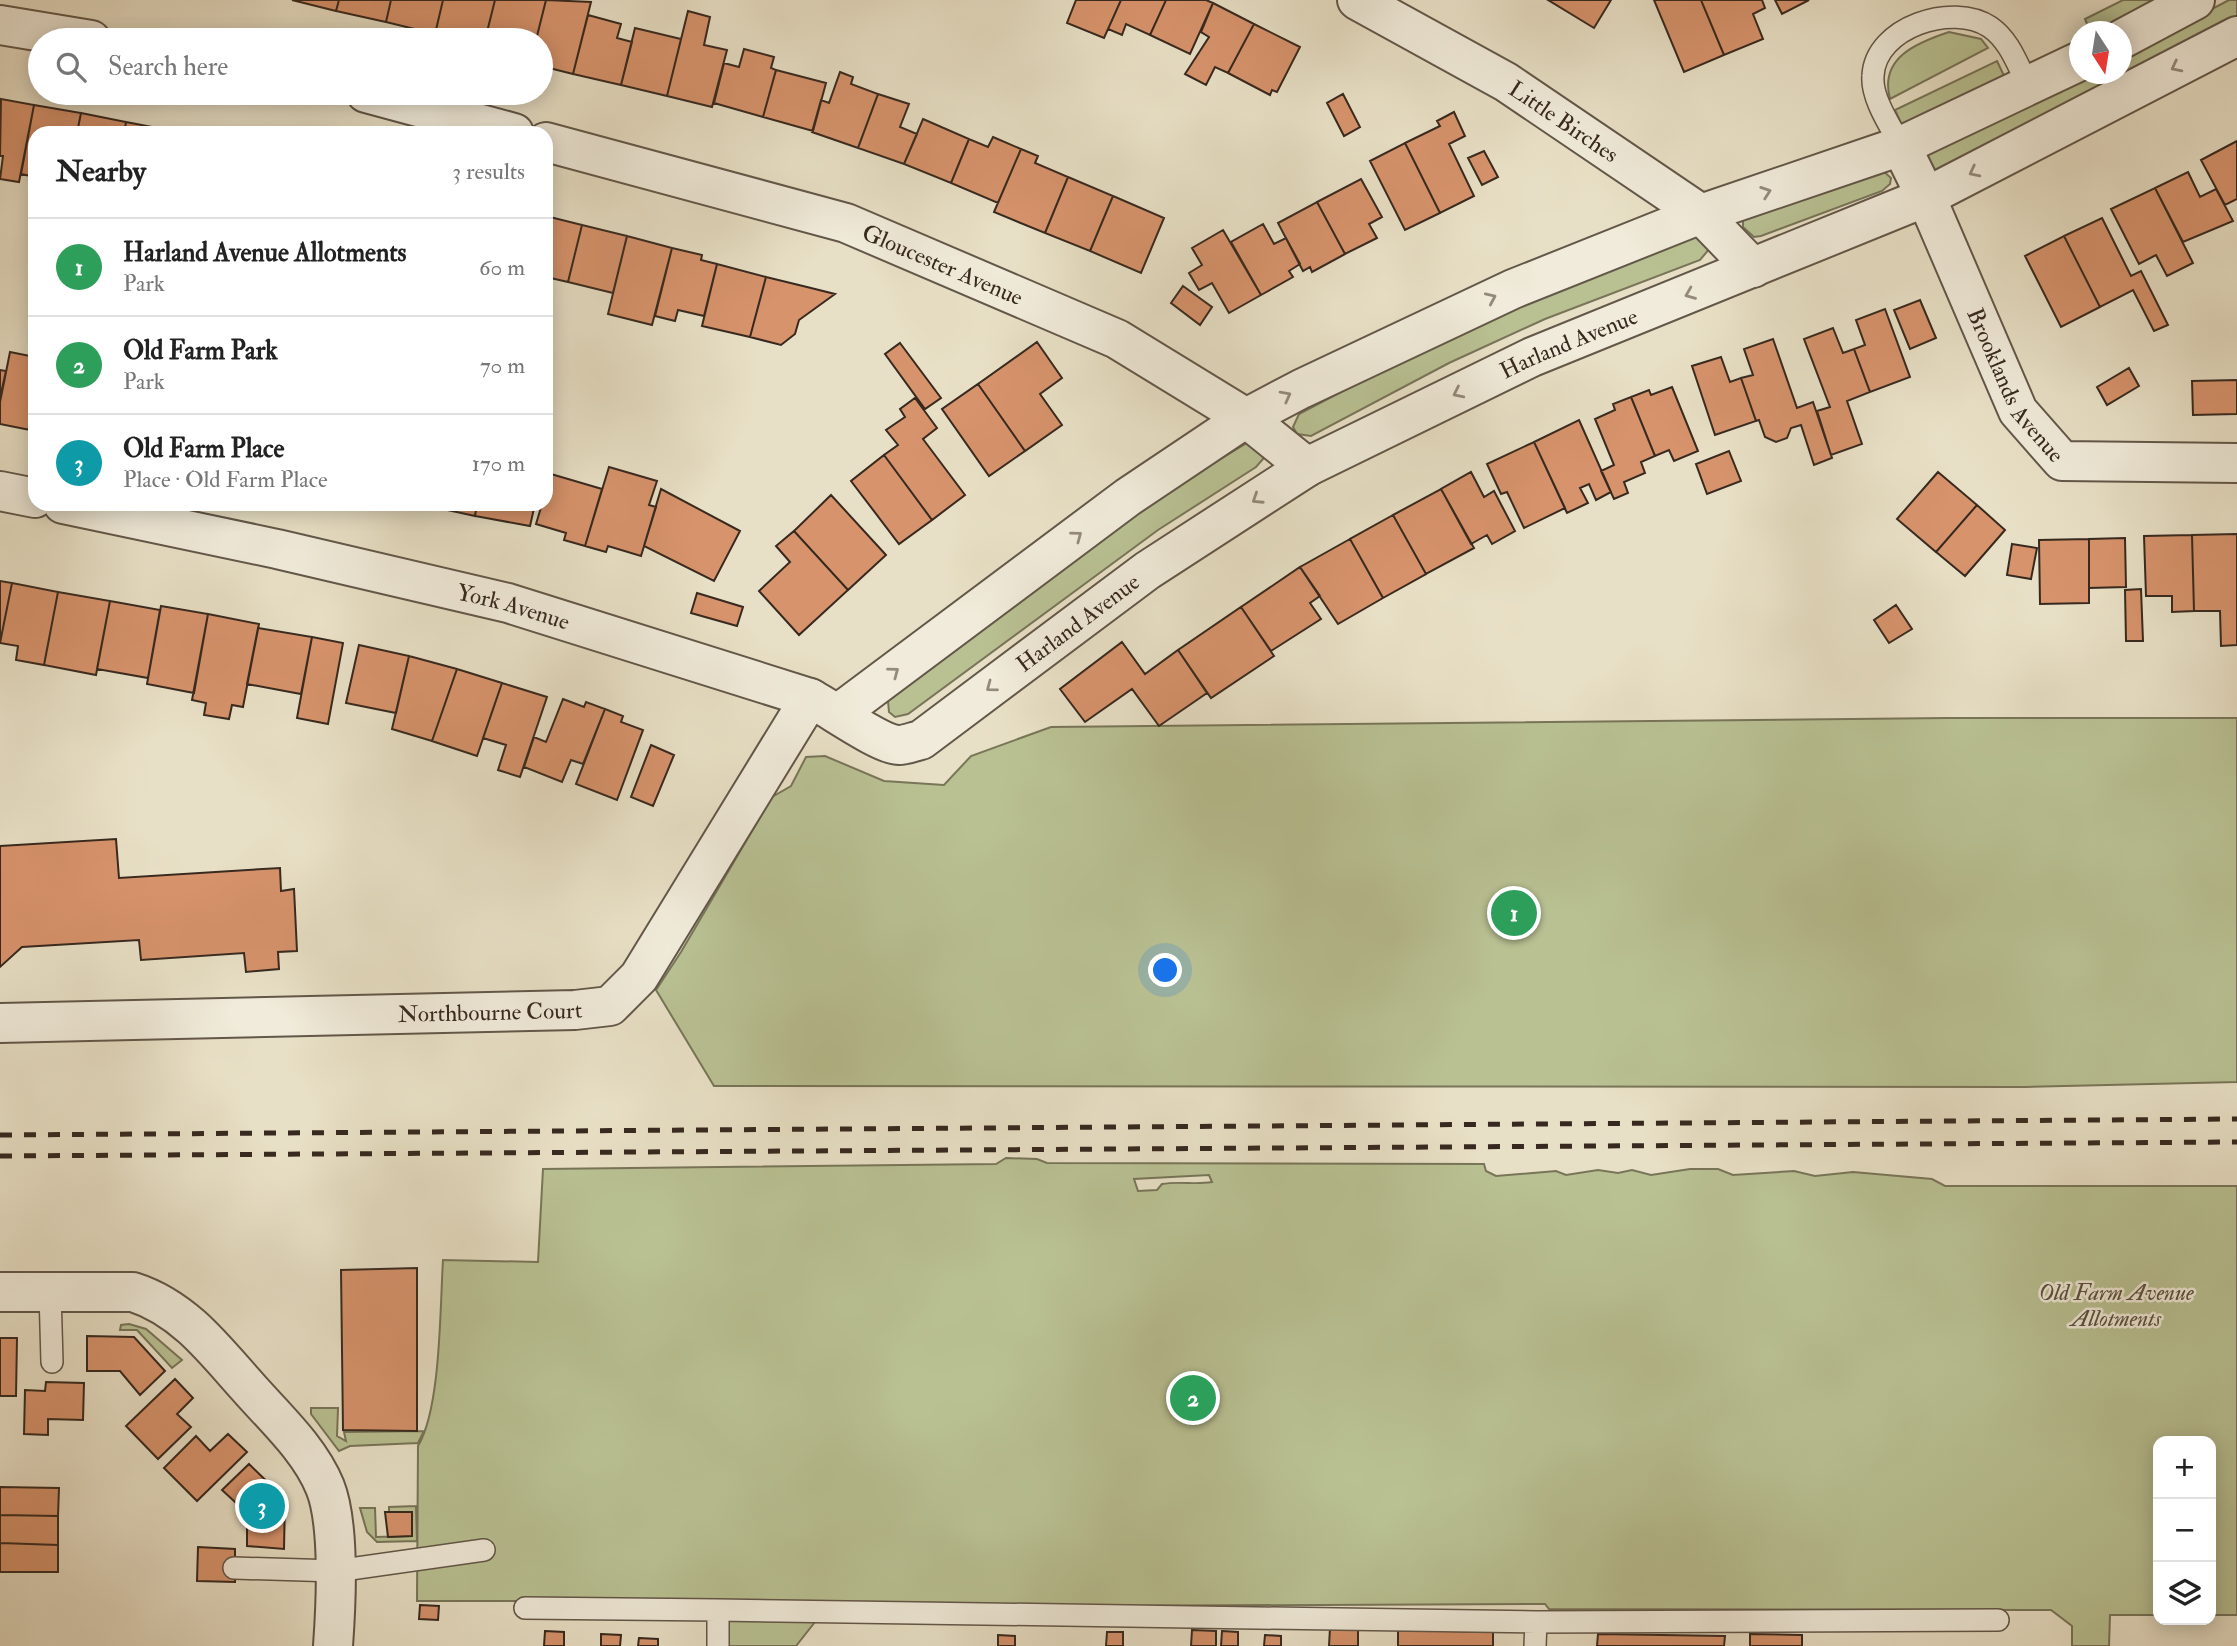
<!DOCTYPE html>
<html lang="en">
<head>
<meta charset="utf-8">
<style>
	:root { --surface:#fff; --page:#f6f6f6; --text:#222; --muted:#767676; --line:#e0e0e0; --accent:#0f766e }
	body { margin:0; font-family:"IM FELL Double Pica",serif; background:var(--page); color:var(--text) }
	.controls { position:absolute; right:21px; bottom:21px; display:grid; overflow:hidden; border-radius:14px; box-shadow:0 4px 18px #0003 }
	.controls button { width:63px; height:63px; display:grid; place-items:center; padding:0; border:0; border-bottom:2px solid var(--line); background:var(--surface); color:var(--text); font:35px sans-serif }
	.compass { position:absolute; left:2069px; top:21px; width:63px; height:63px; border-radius:50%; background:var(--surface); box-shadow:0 4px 18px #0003; rotate:168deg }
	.you { position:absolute; left:1166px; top:971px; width:24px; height:24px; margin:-18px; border:5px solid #fff; border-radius:50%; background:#1a73e8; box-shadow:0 0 0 10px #1a73e833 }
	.badge { display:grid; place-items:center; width:46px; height:46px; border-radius:50%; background:var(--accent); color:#fff; font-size:23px; font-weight:700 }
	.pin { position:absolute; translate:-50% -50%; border:4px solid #fff; box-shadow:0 2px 7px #0006 }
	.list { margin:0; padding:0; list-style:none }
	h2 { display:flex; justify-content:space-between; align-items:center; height:91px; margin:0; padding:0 28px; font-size:30px }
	h2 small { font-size:23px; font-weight:400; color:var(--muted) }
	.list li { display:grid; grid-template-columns:46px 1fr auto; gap:21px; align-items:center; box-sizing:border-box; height:98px; padding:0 28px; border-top:2px solid var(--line) }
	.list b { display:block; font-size:26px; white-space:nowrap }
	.list p { margin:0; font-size:23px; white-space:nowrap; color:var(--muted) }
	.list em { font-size:23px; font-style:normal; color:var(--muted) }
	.icon { flex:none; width:38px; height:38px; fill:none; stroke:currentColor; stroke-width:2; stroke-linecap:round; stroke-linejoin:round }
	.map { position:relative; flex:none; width:2237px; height:1646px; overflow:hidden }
	.search { position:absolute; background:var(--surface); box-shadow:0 4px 18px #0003; left:28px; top:28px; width:525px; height:77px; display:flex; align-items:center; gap:18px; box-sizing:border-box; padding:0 24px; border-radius:38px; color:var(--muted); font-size:26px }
	.panel { position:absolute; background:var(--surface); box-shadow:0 4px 18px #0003; left:28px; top:126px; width:525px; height:385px; border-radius:21px }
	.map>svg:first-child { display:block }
	.green { fill:#b9c193; stroke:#787559; stroke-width:2; fill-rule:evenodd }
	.building { fill:#d7936c; stroke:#37291f; stroke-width:2 }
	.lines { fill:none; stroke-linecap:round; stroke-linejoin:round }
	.lane-casing { stroke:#635749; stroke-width:24 }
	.street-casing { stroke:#635749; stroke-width:42 }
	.lane { stroke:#f0ebda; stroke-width:21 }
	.street { stroke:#f0ebda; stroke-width:38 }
	.rail { stroke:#37291f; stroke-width:5; stroke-dasharray:12 12; stroke-linecap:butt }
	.oneway { stroke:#948a7c }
	.labels { text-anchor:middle; stroke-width:5; stroke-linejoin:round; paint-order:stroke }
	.street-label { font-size:23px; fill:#37291f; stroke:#f0ebda }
	.park-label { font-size:23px; font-style:italic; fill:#584f3c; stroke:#f0ebda }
</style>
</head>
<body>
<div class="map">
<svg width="2237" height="1646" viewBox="0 0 2237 1646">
	<rect width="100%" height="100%" fill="#e8e0c6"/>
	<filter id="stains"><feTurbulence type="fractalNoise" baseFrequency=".00286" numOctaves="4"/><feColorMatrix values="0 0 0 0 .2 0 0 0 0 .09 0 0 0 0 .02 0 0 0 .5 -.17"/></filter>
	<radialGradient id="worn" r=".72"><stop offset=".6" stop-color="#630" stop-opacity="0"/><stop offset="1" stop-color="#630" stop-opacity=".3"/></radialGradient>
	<path class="green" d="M2123,0H2163L2100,31H2090L2085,19Z
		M2229,0H2237V24L1941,173L1931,170L1926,157L1934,148L2088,74H2122V56Z
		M1949,32L1981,39L1988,48L1890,99C1879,58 1916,43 1949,32Z
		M1997,61L2006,80L1903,127L1895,110Z
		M1880,168L1891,178L1890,184L1882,191L1761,236L1754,237L1743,227V219Z
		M1691,236H1699L1710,248L1700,260L1545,319L1449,363L1311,436L1297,434L1293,427L1299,414L1491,313Z
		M1252,440L1264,452L1263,459L1256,467L1158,530L908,714L895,717L889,712L888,701L1167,491Z
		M1948,718H2237V1082L2026,1087L714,1086L656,990L681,952L772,797L791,786L806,757L825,756L884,781L944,785L971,756L1051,727Z
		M1006,1158L1037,1159L1047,1163L1484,1164L1486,1171L1496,1176L1556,1171L1566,1175L1598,1170L1618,1173L1632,1170L1651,1175L1690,1169H1718L1733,1175L1794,1171L1815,1176L1853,1172L1932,1179L1945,1186H2237V1615H2211V1441H2158V1615H2110L2109,1646H2072V1626L2051,1610L1549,1609L1545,1604H1530L839,1607L815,1622L796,1646H728L710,1601H417L418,1446C441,1408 440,1307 443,1260L538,1262L543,1169L996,1164ZM1209,1175L1212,1182C1195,1185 1179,1181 1162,1184L1157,1190L1138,1191L1134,1179Z
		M129,1324L146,1329L182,1360L172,1368L137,1330H120L121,1325Z
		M311,1408H338L337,1436L346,1441L344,1432L424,1431L418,1443L350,1446L339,1451L311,1414Z
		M416,1506L417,1541L377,1542L367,1532L360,1508H375L376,1537L412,1536V1512H389V1507Z"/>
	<path class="building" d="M292,0H339L336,11Z
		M339,0H391L386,22L336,11Z
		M391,0H443L435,34L386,22Z
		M443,0H495L485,40H458L435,34Z
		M495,0H546L536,40H485Z
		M546,0L591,2L573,74L541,66V40H536Z
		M1076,0H1121L1104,38L1067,23Z
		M1121,0H1166L1150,35L1126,24L1122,35L1108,29Z
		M1166,0H1206L1213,3L1190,54L1150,35Z
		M1548,0H1611L1594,28Z
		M1654,0H1701L1724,55L1684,72Z
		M1701,0H1762L1765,8L1753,14L1763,39L1724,55Z
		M1775,0H1809L1782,14Z
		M1213,3L1254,24L1228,73L1215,67L1206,85L1185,74L1209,37L1201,32Z
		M688,11L710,17L704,45L727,50L712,107L667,96Z
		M588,15L621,24L617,38L632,42L621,85L573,74Z
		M1254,24L1300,47L1277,92L1272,90L1270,95L1228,73Z
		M635,28L681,39L667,96L621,85Z
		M744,49L774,57L771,68L776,70L763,117L714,103L724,63L739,67Z
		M776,70L826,83L813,131L763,117Z
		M840,72L853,77L851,84L878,94L858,148L812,132L821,100L829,103Z
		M878,94L909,104L900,127L917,134L904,164L858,148Z
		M1343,94L1360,127L1344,136L1327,103Z
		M1,99L34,105L19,182L0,179L3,156H0Z
		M34,105L81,113L77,133H35V177L21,174Z
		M1454,112L1465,136L1449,144L1474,196L1440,213L1405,143L1440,126L1437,121Z
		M81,113L126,122L124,133H77Z
		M923,119L969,139L951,183L904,164Z
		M126,122L173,131V133H124Z
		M993,137L1021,149L998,203L951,183L969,139L988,147Z
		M2237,141V199L2225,205L2201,160Z
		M1405,143L1440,213L1405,230L1370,161Z
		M1021,149L1038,156L1035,163L1068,177L1045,233L994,212Z
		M1484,151L1498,177L1482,185L1468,158Z
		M2188,172L2200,197L2216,189L2233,221L2183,242L2155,188Z
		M1068,177L1113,196L1090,251L1045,233Z
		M1361,179L1382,217L1369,224L1377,238L1345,254L1317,202Z
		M2155,188L2193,263L2167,276L2156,255L2139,264L2111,209Z
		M1113,196L1164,218L1141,273L1090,251Z
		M1317,202L1345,254L1312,272L1310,267L1303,271L1278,223Z
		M546,216L582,225L568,282L546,277Z
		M2102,218L2131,276L2141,271L2168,325L2154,331L2133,290L2100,307L2064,236Z
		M1263,224L1274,244L1286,238L1300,264L1289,271L1293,277L1261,295L1231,242Z
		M582,225L627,236L613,293L568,282Z
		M1223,230L1261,295L1229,313L1212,283L1199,290L1189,273L1202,265L1192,248Z
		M627,236L672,248L652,325L608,314Z
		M2064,236L2100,307L2061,327L2025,256Z
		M672,248L702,255L701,260L717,264L704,316L678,310L675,321L655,316Z
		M717,264L766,277L750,337L702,326Z
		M766,277L807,287L835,294L799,320L795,334L781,345L750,337Z
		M1183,286L1212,307L1200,325L1171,303Z
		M1920,300L1936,338L1910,349L1894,310Z
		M1885,309L1910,377L1870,392L1854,349L1865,345L1856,320Z
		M1833,328L1843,353L1854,349L1870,392L1847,401L1862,444L1831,455L1817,411L1830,407L1804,339Z
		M1773,339L1797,408L1813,402L1832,458L1814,465L1801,425L1791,428L1787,438L1776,442L1765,437L1759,420L1756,421L1741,378L1753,375L1744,349Z
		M1037,342L1062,378L1040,394L1062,425L1025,451L978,384Z
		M900,343L941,398L925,409L885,354Z
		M10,352L35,357L32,372H35V431L0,424V402Z
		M1721,357L1730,382L1741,378L1756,421L1715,435L1692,366Z
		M2129,368L2139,386L2107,405L2097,387Z
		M0,370L6,371L0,398Z
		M2237,380V414L2193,415L2192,381Z
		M978,384L1025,451L989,476L942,409Z
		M1672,387L1698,451L1674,461L1669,450L1655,456L1631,397L1649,390L1651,395Z
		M1631,397L1655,456L1641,462L1645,473L1624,482L1628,493L1614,499L1601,471L1614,465L1595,419L1615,410L1613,404Z
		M915,398L937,428L923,439L965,495L932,520L884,455L898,445L886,430L905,417L900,409Z
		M1579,420L1611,492L1596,500L1589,484L1580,488L1588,503L1567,513L1534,442Z
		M1534,442L1565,508L1524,528L1507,492L1501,494L1487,464Z
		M1729,451L1741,481L1707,494L1696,464Z
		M884,455L932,520L899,544L851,481Z
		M609,467L657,481L649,505L656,507L641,556L608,546L606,552L585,546Z
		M1471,472L1484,497L1494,491L1515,531L1492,544L1487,535L1471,544L1441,489Z
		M1938,472L1977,505L1936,552L1897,519Z
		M551,474L602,489L585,546L564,540L566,533L536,524L542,504H546Z
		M661,489L740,531L714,581L644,546Z
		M1441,489L1474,548L1426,574L1393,515Z
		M831,495L886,555L848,590L794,531Z
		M420,504H477L475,516Z
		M477,504H535L530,526L475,516Z
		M1977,505L2005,530L1965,576L1936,552Z
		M1393,515L1426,574L1383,598L1350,539Z
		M794,531L848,590L799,635L759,591L790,562L776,546Z
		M2237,534V645L2221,646L2220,611H2194L2192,535Z
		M2192,535L2194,611L2172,612V596H2146L2144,536Z
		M2125,538L2126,587L2089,588V539Z
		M1350,539L1383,598L1338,624L1300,567Z
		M2089,539V603L2040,604L2039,540Z
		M2012,544L2037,548L2031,579L2007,575Z
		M1300,567L1320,596L1310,603L1321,619L1271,651L1241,607Z
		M0,581L12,583L0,643Z
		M12,583L58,592L44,665L16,660L18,646L0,643Z
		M2141,589L2143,641H2126L2125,590Z
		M58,592L110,601L96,675L44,665Z
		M697,593L743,607L737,626L691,613Z
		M110,601L160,610L148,678L97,669Z
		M1896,605L1912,629L1889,643L1874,620Z
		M161,606L208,614L194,693L147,684Z
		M1241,607L1274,656L1211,698L1178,650Z
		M208,614L259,624L243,707L232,705L229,719L204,715L206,703L192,700Z
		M258,628L312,637L301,694L247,684Z
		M312,637L343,643L328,724L297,718Z
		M1122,642L1145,674L1178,650L1207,693L1159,726L1132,689L1085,722L1060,689Z
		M359,645L409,656L396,713L346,703Z
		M409,656L457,669L432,741L392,729Z
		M457,669L502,683L477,756L432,741Z
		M502,683L547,697L520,777L498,770L506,745L483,738Z
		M563,699L584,707L586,702L605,709L583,764L571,760L562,782L524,767L534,737L546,742Z
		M605,709L623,716L621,722L643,730L617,800L576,784Z
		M651,745L674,755L653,806L631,797Z
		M116,839L119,878L280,868L281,891L294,889L297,951L278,952L279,969L246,972L244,953L141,960L139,940L22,947L0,967V846Z
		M417,1268V1431L343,1430L341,1270Z
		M87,1336L134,1337L165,1371L140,1395L120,1371H87Z
		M0,1338H17L16,1396H0Z
		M175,1379L193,1398L177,1414L191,1427L158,1459L126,1426Z
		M46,1382L84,1383L83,1420L48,1419V1435L24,1434L25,1390L45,1391Z
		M228,1434L247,1452L197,1501L164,1468L196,1436L210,1451Z
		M249,1464L285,1499L284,1549L247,1546V1513L222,1490Z
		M0,1487L59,1488L58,1516L0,1515Z
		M385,1512H412V1536L388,1537Z
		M0,1515L58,1516V1545L0,1543Z
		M0,1543L58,1545V1572H0Z
		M198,1547L235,1549V1582L197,1581Z
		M420,1605L439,1606L438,1620L419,1619Z
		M1330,1628L1358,1629V1646H1329Z
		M1192,1630L1216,1631V1646H1191Z
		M1398,1630L1493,1632V1646H1398Z
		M545,1631L564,1632V1646H544Z
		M1222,1631L1238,1632V1646H1221Z
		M1107,1632H1123V1646H1106Z
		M601,1634L621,1635L620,1646H601Z
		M1598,1634L1725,1636L1724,1646H1597Z
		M1750,1634L1802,1635V1646H1750Z
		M998,1635L1015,1636V1646H998Z
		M1265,1635L1281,1636V1646H1264Z
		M639,1638L658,1639V1646H638Z"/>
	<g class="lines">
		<defs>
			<path id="lane" d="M1901,146C1891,127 1871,98 1873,76C1875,27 1953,2 1990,27C2010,41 2017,64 2028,85
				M50,1292L52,1362
				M234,1568L336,1571L484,1550
				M525,1608L718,1610V1646
				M718,1610L1536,1622L1535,1646
				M1536,1622L1998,1620"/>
			<g id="street">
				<path id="s1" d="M1357,0L1506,82L1701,214L1753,268"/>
				<path d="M0,25L91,40"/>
				<path d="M2122,39L2195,0"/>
				<path d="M366,93L514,133"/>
				<path id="s2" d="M546,142L846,223L1117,339L1246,418L1307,467"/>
				<path id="s3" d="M1901,146L1926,197L2018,411L2062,461L2237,463"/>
				<path d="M0,491L35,498"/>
				<path id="s4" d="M63,504L277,549L508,603L810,698C831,709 881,745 899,745C906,745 915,741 921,740L1148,570L1307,467L1532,357L1926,197L2237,36"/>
				<path d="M839,713L1128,497L1246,418L1301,389L1513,289L1701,214L1901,146L2080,61"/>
				<path id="s5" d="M0,1023L575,1010L610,1006L639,977L810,698"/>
				<path d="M0,1292H133C155,1299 175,1312 192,1327C212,1345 229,1366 247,1386C274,1417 309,1448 325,1487C340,1524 336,1605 333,1646"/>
			</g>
		</defs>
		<use href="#lane" class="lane-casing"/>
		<use href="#street" class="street-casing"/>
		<use href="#lane" class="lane"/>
		<use href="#street" class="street"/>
		<path class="rail" d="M0,1135L2237,1119
			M0,1156L2237,1142"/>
	</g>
	<defs><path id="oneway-chevron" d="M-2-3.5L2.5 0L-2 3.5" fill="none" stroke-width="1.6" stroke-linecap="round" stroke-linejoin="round" transform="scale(1.75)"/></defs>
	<g class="oneway">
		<use href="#oneway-chevron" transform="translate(2176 67) rotate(153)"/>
		<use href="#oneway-chevron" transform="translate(1974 172) rotate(153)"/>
		<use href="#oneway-chevron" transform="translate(1766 192) rotate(-19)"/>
		<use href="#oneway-chevron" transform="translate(1690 294) rotate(158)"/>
		<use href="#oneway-chevron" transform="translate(1491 298) rotate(-24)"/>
		<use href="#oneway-chevron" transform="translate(1458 393) rotate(154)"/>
		<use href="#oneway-chevron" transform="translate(1286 396) rotate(-28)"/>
		<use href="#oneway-chevron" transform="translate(1257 499) rotate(147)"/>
		<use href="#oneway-chevron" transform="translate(1077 536) rotate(-37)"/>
		<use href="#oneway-chevron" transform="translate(894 672) rotate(-37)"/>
		<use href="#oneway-chevron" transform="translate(991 687) rotate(143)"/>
	</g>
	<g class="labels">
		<g class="street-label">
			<text dy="8" stroke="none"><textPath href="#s1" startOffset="240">Little Birches</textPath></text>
			<text dy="8" stroke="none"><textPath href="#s2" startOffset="416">Gloucester Avenue</textPath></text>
			<text dy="8" stroke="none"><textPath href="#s4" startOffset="1659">Harland Avenue</textPath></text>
			<text dy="8" stroke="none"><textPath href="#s3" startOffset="266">Brooklands Avenue</textPath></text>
			<text dy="8" stroke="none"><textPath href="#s4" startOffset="462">York Avenue</textPath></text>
			<text dy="8" stroke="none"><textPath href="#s4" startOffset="1092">Harland Avenue</textPath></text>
			<text dy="8" stroke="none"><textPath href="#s5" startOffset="490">Northbourne Court</textPath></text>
		</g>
		<g class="park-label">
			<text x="2116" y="1300">Old Farm Avenue<tspan x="2116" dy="26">Allotments</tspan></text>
		</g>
	</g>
	<rect width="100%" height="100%" filter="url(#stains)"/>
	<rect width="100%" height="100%" fill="url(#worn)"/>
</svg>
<div class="controls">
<button>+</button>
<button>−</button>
<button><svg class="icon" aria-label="layers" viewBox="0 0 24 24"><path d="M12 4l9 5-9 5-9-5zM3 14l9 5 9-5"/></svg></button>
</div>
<svg class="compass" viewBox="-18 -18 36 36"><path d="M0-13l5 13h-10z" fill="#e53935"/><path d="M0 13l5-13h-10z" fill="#767676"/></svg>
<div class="you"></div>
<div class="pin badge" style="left:1514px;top:913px;background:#2e9e5b">1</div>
<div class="pin badge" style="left:1193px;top:1398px;background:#2e9e5b">2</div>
<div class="pin badge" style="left:262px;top:1506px;background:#0f9aa8">3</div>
<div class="search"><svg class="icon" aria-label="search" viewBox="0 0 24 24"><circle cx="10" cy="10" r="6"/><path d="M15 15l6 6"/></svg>Search here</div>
<section class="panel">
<h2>Nearby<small>3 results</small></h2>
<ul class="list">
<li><span class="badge" style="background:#2e9e5b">1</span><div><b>Harland Avenue Allotments</b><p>Park</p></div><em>60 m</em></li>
<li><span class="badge" style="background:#2e9e5b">2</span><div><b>Old Farm Park</b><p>Park</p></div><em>70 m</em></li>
<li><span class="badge" style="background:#0f9aa8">3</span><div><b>Old Farm Place</b><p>Place · Old Farm Place</p></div><em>170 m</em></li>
</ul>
</section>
</div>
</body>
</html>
